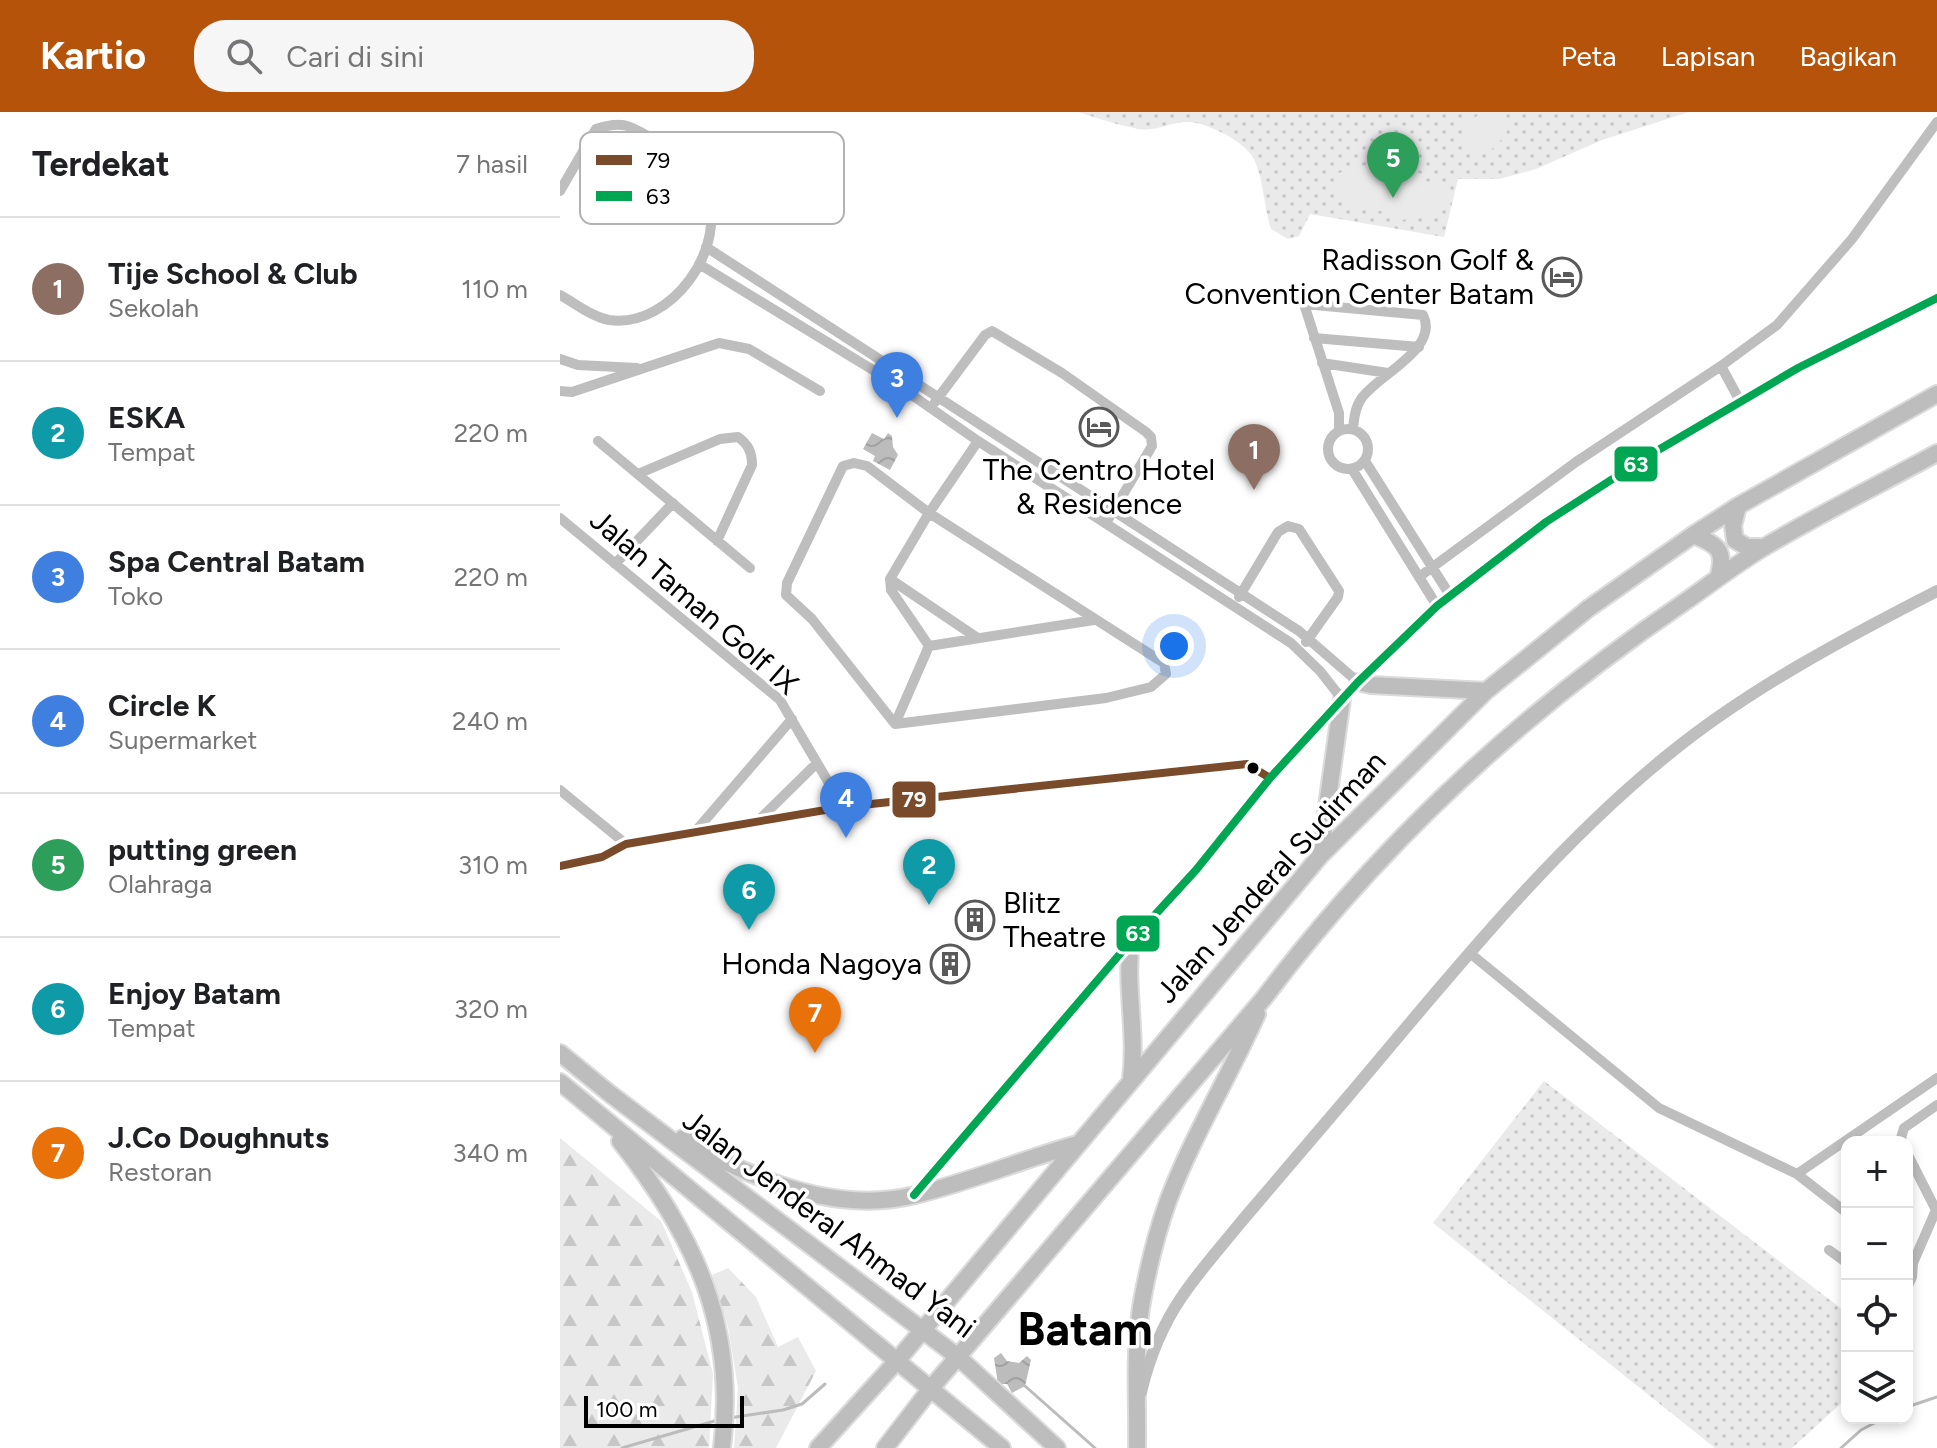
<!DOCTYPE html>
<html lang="id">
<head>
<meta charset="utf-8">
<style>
	:root { --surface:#fff; --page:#f6f6f6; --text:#202124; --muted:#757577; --line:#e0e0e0; --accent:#b45309 }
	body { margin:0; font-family:Figtree,sans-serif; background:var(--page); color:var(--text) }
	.controls { position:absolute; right:24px; bottom:24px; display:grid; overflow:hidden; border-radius:16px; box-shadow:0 4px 12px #0003 }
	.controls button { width:72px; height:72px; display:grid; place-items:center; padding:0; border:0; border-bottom:2px solid var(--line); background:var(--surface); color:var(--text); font:40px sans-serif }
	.scale { position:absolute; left:24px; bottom:20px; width:160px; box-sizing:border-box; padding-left:8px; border:4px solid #000; border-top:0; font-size:22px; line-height:28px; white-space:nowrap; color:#000; -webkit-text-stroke:6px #fff; paint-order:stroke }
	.you { position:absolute; left:614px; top:534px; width:28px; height:28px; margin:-20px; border:6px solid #fff; border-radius:50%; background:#1a73e8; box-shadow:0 0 0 12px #1a73e833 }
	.badge { display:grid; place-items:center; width:52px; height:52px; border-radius:50%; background:var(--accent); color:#fff; font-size:26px; font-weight:700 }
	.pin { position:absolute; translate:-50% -66px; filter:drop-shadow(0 2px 4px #0008) }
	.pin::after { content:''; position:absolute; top:42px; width:28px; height:24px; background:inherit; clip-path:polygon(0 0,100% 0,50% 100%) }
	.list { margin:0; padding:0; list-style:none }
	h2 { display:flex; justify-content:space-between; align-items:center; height:104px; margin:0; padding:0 32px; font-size:34px }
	h2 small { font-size:26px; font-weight:400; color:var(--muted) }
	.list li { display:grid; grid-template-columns:52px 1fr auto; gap:24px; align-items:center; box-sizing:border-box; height:144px; padding:0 32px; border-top:2px solid var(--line) }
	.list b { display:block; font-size:30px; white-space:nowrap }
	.list p { margin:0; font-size:26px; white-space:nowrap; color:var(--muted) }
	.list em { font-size:26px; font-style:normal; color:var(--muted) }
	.icon { flex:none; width:44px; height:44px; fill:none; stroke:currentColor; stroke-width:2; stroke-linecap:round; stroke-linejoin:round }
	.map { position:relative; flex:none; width:1377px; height:1336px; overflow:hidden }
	header { display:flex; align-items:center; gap:48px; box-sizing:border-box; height:112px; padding:0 40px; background:var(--accent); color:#fff }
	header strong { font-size:38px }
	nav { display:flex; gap:44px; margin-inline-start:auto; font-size:28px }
	.search { width:560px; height:72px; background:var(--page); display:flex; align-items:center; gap:20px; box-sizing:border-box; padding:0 28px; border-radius:32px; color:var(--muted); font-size:30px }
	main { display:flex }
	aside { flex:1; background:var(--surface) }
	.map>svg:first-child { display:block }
	.grass { fill:url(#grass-dots) }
	.forest { fill:url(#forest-firs) }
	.pitch { fill:#eaeaea }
	.water { fill:url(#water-waves) }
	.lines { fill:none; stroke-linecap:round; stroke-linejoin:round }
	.stream { stroke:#bcbcbc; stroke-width:3 }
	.trunk-casing { stroke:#dbdbdb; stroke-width:20 }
	.minor { stroke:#bebebe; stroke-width:10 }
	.tertiary { stroke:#bebebe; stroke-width:12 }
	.trunk { stroke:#bdbdbd; stroke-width:16 }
	.bus-1-casing { stroke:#fff; stroke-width:14 }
	.bus-2-casing { stroke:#fff; stroke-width:14 }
	.bus-1 { stroke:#7a4b2a; stroke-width:8 }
	.bus-2 { stroke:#00a651; stroke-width:8 }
	.bus-dot { fill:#000; stroke:#fff; stroke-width:3 }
	.labels { text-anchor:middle; stroke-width:7; stroke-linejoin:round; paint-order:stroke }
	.poi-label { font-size:30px; fill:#000; stroke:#fff; text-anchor:end }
	.street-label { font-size:30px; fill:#000; stroke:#fff }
	.town-label { font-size:46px; font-weight:bold; fill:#000; stroke:#fff }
	.key { fill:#fff; stroke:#b2b2b2; stroke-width:2 }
	.key-label { font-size:22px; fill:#000 }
	.line-badge { stroke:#fff; stroke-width:3 }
	.badge-label { font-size:22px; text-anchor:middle; font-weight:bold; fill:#fff }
</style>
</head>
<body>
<header>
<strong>Kartio</strong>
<div class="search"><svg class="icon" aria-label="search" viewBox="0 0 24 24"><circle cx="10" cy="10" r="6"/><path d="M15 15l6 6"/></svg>Cari di sini</div>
<nav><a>Peta</a><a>Lapisan</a><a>Bagikan</a></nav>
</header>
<main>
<aside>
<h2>Terdekat<small>7 hasil</small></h2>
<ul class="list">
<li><span class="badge" style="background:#8d6e63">1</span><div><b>Tije School &amp; Club</b><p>Sekolah</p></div><em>110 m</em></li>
<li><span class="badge" style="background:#0f9aa8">2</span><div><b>ESKA</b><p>Tempat</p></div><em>220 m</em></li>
<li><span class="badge" style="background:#3f7fe0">3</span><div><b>Spa Central Batam</b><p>Toko</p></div><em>220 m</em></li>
<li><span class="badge" style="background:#3f7fe0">4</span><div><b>Circle K</b><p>Supermarket</p></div><em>240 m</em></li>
<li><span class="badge" style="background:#2e9e5b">5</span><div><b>putting green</b><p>Olahraga</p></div><em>310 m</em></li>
<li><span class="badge" style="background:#0f9aa8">6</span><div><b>Enjoy Batam</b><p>Tempat</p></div><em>320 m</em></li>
<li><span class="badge" style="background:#e8710a">7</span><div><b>J.Co Doughnuts</b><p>Restoran</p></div><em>340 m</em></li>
</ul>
</aside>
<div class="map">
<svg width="1377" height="1336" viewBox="0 0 1377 1336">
	<defs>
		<pattern id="grass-dots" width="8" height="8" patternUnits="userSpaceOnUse" patternTransform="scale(2)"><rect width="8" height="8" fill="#eaeaea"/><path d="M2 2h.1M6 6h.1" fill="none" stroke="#c7c7c7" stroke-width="1.8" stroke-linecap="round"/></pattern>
		<pattern id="forest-firs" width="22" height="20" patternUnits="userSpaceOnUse" patternTransform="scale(2)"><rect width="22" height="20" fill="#eaeaea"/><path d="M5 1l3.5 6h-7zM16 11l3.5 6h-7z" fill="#c7c7c7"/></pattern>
		<pattern id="water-waves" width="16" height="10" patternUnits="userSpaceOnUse" patternTransform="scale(2)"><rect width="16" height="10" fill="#bcbcbc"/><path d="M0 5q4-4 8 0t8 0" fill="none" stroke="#a0a0a0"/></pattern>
	</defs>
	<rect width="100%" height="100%" fill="#fff"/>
	<path class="grass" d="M518,0H1129L1042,28L976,57L939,67H898L884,125L750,102L739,124L728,127L711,117C704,96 703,61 692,44C682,28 646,10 627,10C610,10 595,20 578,17C558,13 537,6 518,0Z
		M984,969L1287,1201V1286L1232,1336H1155L873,1111Z"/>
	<path class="forest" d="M0,1026L101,1109L132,1180L153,1262L149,1336H0Z
		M168,1156L196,1185L218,1235L238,1225L256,1259L216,1336H174L178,1276L168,1215L152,1163Z"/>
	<path class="pitch" d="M924,0H944L950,14L943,26L929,40H911L901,29L905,11Z
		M806,53L827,62H850L886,78V94L873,102L837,109L821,99L786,92L775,80L779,61Z"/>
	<path class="water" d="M312,321L324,327L328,321L332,324L333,335L338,343L330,358L313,349L315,344L303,337Z
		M441,1241L447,1249L459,1251L467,1244L471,1248L465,1274L452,1281L447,1272H438L434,1246Z"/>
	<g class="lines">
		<path class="stream" d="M465,1274L535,1336
			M1347,1295L1377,1285
			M169,1306L223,1298L242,1292L265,1272
			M62,1336L158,1308
			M1281,1336L1301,1318L1324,1306"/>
		<defs>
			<path id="trunk" d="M1178,394L1173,414L1175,428L1187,435H1203
				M1133,423C1159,433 1166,439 1158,466
				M798,570L811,573L926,579
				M760,744L782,587
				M571,829C565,875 577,921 571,967
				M0,941L49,981L398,1245L497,1336
				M0,970L442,1336
				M123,1026C190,1067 274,1103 355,1083C410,1070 463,1047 518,1032
				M60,1029C134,1123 177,1213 162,1336
				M258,1336L336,1250L760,744L926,579L1029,496L1133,423L1178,394L1377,282
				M325,1336L372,1275L704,886C821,731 965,598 1126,489C1153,470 1179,450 1206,434C1262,401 1320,372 1377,341
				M577,1336C578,1285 573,1235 583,1184C589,1152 597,1120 608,1089C632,1025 669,965 697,902"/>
		</defs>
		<use href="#trunk" class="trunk-casing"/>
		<path class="minor" d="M0,79L36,17C65,7 72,15 98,30C116,42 136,56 145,77C171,134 111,217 49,208C32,205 15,191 0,183
			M146,135L739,519L798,570
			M139,152L336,272L418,329L731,531L760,559L782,587
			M754,226L859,235
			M0,247L18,253L77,256
			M762,251L828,261
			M1161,254L1180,289
			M0,279L12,280L159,231L189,237L260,279
			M375,290L425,223L432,219L502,261L586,320L591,325L592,334L546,411
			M768 337a20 20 0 1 1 40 0a20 20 0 1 1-40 0Z
			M779,319V301L744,192L863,203C880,237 817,263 801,287C795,296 794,307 793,317
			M38,329L190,456
			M805,349L891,485
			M294,351L307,354L369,401L604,551L606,562L591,575L546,586L335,612L252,507L226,483L227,471L283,354Z
			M792,357L877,494
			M78,362L160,327L178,325C188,332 192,340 192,353L157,429
			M0,406L220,588L283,695
			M55,452L113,391
			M859,465L1016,350L1161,254L1217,213L1292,127L1377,10
			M330,467L416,525
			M679,485L718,420L728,414L739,417L779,479L778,485L746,530
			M369,534L331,478L330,467L369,401L418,329
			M369,534L534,508
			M335,612L369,534
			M0,678L66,732
			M198,709L256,652
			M134,721L232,607
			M0,754L42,745L66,732L283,695L687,652L710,666
			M911,842L1099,996L1237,1062L1377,966
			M1342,1030L1341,1026L1344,1016L1377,993
			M1347,1041L1376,1098L1353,1151
			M1237,1062L1287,1101
			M1269,1138L1287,1151
			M1347,1146L1353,1151L1352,1165L1347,1176"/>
		<path class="tertiary" d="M354,1083L571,829L636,758L710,666L798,570L877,494L986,410L1088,344L1238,256L1377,186
			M581,1280C589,1247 602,1214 621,1186C639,1159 661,1135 681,1110C718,1067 754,1024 791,981C889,865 991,737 1109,642C1189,577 1285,526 1377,479"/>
		<use href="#trunk" class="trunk"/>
		<defs>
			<path id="bus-1" d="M0,754L42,745L66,732L283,695L687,652L710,666"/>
			<path id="bus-2" d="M354,1083L571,829L636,758L710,666L798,570L877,494L986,410L1088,344L1238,256L1377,186"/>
		</defs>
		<use href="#bus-1" class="bus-1-casing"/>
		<use href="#bus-2" class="bus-2-casing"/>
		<use href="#bus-1" class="bus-1"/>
		<use href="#bus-2" class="bus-2"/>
	</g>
	<defs>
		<symbol id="hotel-ring" viewBox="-11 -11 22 22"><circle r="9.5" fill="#fff" stroke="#595959" stroke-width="1.5"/><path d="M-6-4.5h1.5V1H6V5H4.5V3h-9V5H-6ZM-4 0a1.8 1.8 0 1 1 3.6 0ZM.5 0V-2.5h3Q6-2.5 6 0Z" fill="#595959"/></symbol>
		<symbol id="building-ring" viewBox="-11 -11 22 22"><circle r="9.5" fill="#fff" stroke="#595959" stroke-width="1.5"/><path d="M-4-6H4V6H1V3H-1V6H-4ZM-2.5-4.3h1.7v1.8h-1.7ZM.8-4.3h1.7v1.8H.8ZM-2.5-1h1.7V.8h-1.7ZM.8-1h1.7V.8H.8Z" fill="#595959"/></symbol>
	</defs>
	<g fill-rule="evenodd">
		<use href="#hotel-ring" x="980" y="143" width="44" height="44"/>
		<use href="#hotel-ring" x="517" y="293" width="44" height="44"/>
		<use href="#building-ring" x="393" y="786" width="44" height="44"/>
		<use href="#building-ring" x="368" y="830" width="44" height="44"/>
	</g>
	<circle class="bus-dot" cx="693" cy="656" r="7"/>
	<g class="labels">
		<g class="poi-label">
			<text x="974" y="158">Radisson Golf &amp;<tspan x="974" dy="34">Convention Center Batam</tspan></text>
			<text x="539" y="368" text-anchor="middle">The Centro Hotel<tspan x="539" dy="34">&amp; Residence</tspan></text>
			<text x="443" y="801" text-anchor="start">Blitz<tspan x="443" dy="34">Theatre</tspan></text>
			<text x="362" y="862">Honda Nagoya</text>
		</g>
		<g class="street-label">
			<text transform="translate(134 490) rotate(41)" y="10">Jalan Taman Golf IX</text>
			<text transform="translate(711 765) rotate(-48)" y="10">Jalan Jenderal Sudirman</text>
			<text transform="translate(269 1112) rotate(37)" y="10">Jalan Jenderal Ahmad Yani</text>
		</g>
		<g class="town-label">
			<text x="525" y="1233">Batam</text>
		</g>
	</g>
	<rect x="20" y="20" width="264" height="92" rx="12" class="key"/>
	<rect x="36" y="43" width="36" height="10" fill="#7a4b2a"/>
	<rect x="36" y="79" width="36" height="10" fill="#00a651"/>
	<g class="key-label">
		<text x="86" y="56">79</text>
		<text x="86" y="92">63</text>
	</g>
	<g class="line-badge">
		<rect x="1053" y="333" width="46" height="38" rx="8" fill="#00a651"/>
		<rect x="331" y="668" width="46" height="39" rx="8" fill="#7a4b2a"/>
		<rect x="555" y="802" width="46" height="39" rx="8" fill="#00a651"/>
	</g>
	<g class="badge-label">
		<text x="1076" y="360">63</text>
		<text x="354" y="695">79</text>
		<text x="578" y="829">63</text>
	</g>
</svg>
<div class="controls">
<button>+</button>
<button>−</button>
<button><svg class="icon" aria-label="locate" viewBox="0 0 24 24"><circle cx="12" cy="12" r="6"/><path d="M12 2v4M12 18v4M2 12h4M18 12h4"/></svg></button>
<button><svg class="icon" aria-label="layers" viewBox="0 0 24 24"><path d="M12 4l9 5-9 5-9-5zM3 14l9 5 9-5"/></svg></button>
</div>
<div class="scale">100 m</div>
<div class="you"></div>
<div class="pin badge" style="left:694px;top:378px;background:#8d6e63">1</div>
<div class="pin badge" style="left:369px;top:793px;background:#0f9aa8">2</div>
<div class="pin badge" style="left:337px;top:306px;background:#3f7fe0">3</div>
<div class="pin badge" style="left:286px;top:726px;background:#3f7fe0">4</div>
<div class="pin badge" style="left:833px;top:86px;background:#2e9e5b">5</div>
<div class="pin badge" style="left:189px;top:818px;background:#0f9aa8">6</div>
<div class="pin badge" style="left:255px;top:941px;background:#e8710a">7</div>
</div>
</main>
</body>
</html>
